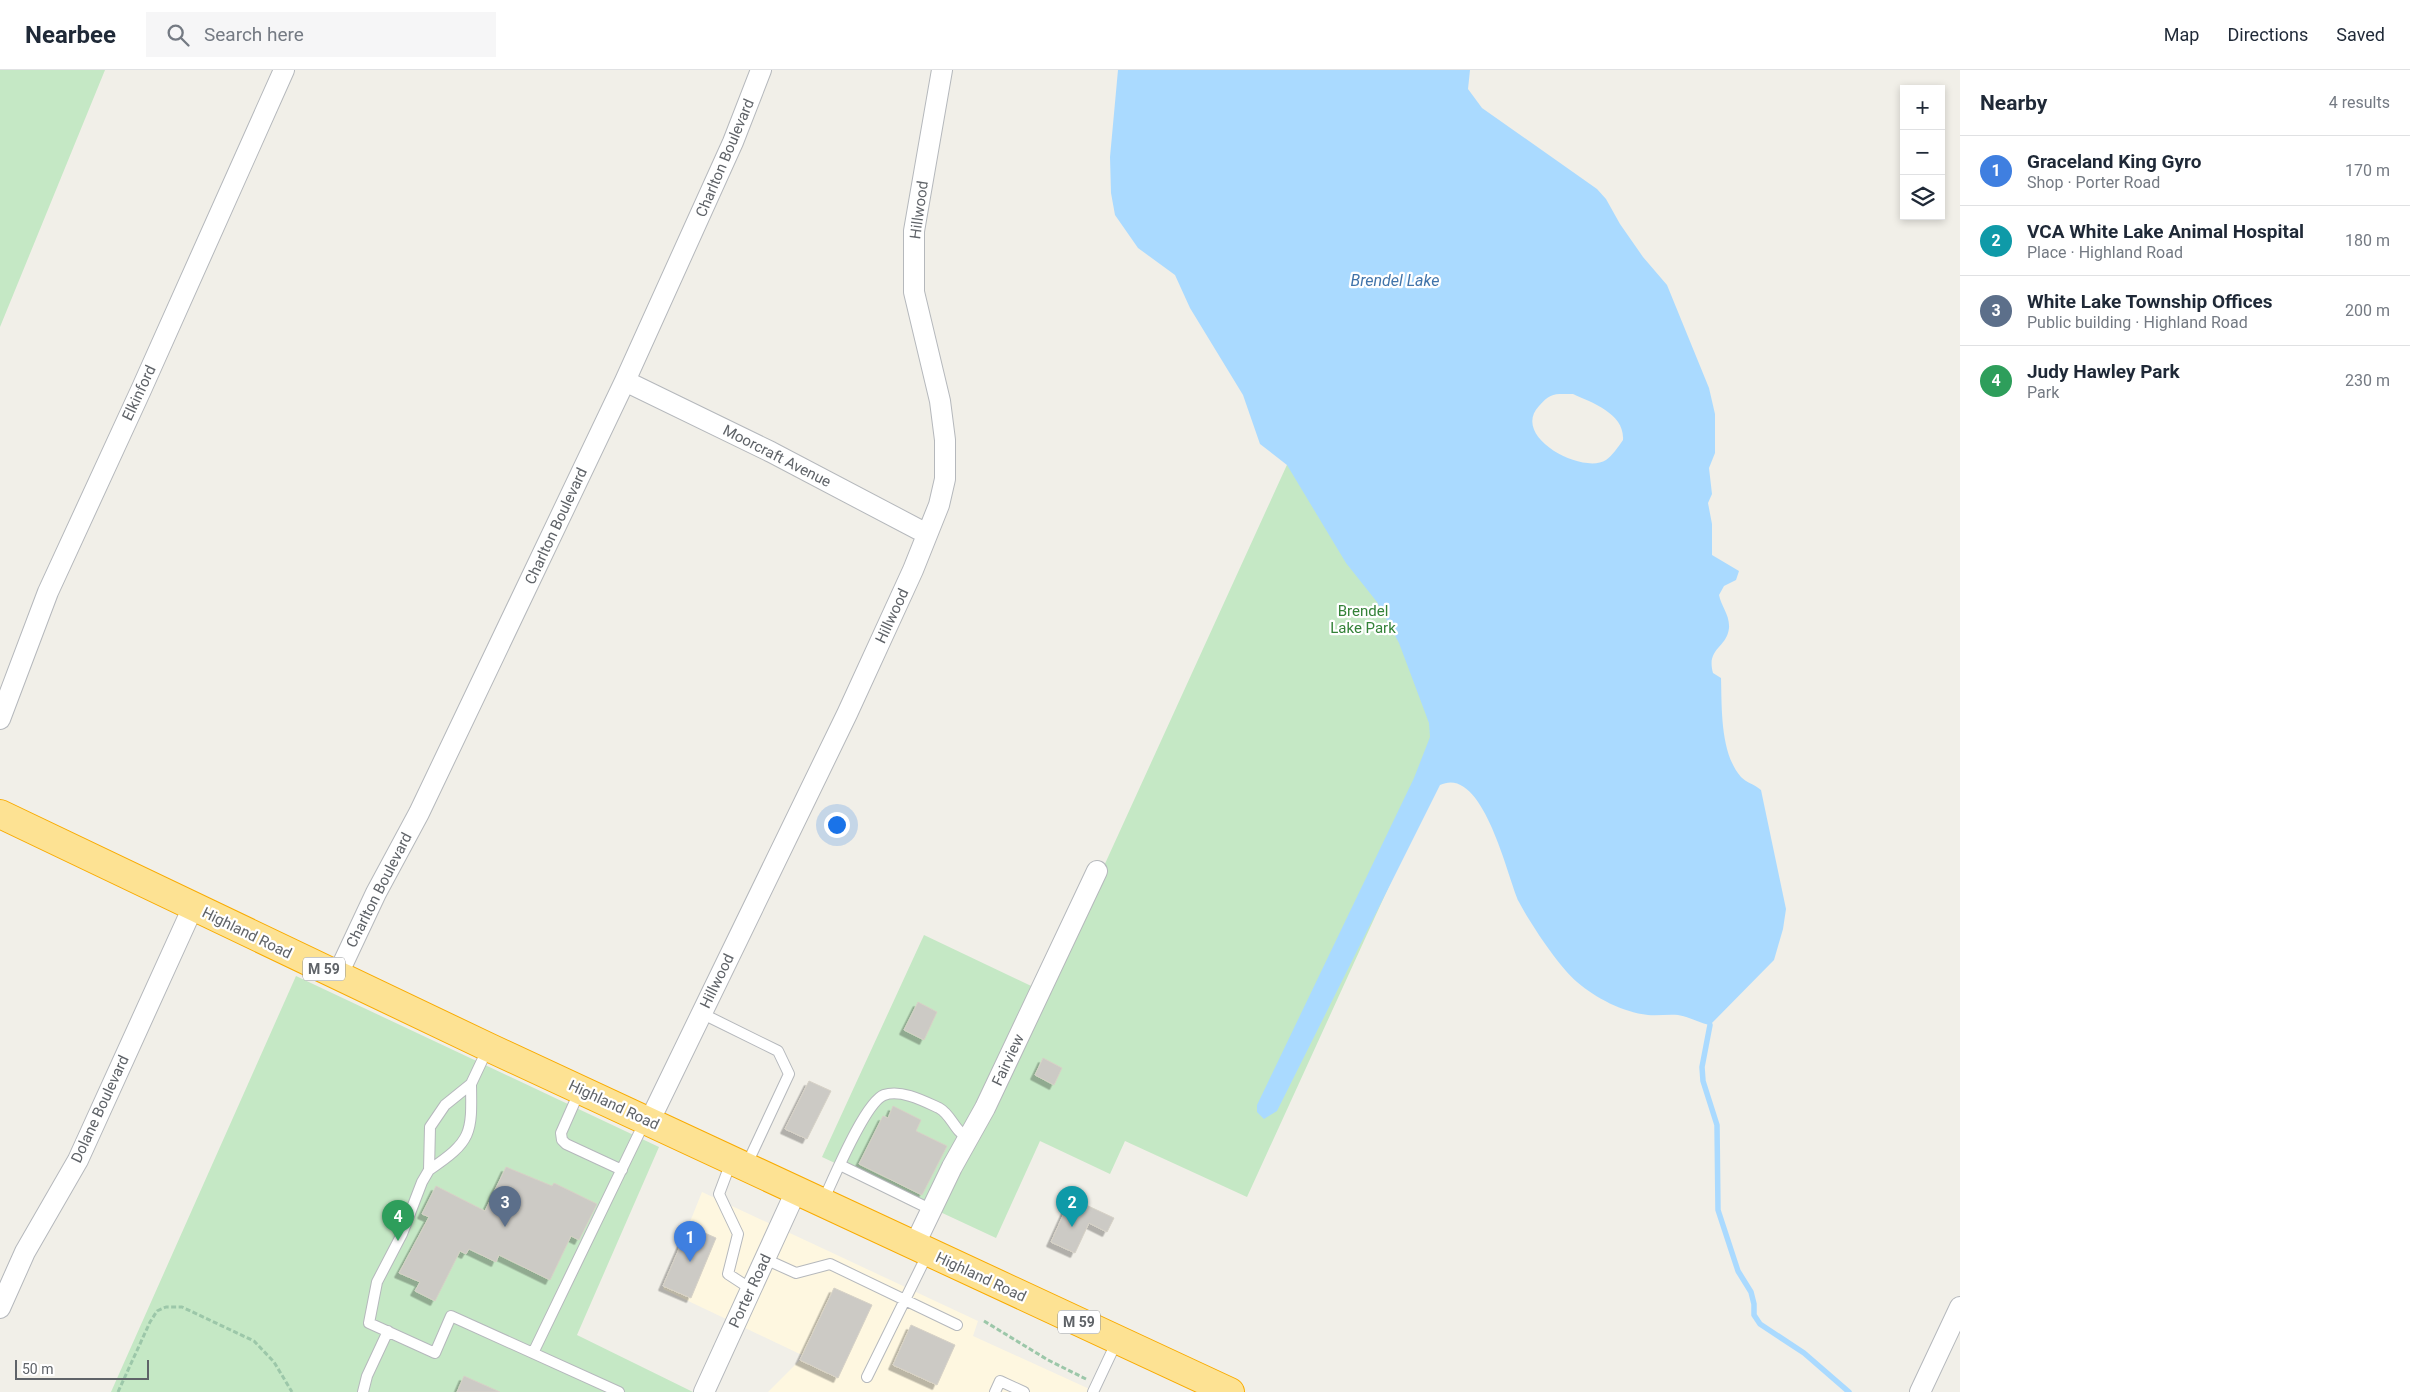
<!DOCTYPE html>
<html lang="en">
<head>
<meta charset="utf-8">
<style>
	:root { --surface:#fff; --page:#f6f6f7; --text:#1f2937; --muted:#747a83; --line:#e0e1e3; --accent:#ea4335 }
	body { margin:0; font-family:Roboto,sans-serif; background:var(--page); color:var(--text) }
	.controls { position:absolute; right:15px; top:15px; display:grid; overflow:hidden; border-radius:0px; box-shadow:0 2px 8px #0003 }
	.controls button { width:45px; height:45px; display:grid; place-items:center; padding:0; border:0; border-bottom:1px solid var(--line); background:var(--surface); color:var(--text); font:25px sans-serif }
	.scale { position:absolute; left:15px; bottom:12px; width:134px; box-sizing:border-box; padding-left:5px; border:2px solid #5f6368; border-top:0; font-size:14px; line-height:18px; white-space:nowrap; color:#5f6368; -webkit-text-stroke:4px #fff; paint-order:stroke }
	.you { position:absolute; left:836px; top:754px; width:18px; height:18px; margin:-12px; border:4px solid #fff; border-radius:50%; background:#1a73e8; box-shadow:0 0 0 8px #1a73e833 }
	.badge { display:grid; place-items:center; width:32px; height:32px; border-radius:50%; background:var(--accent); color:#fff; font-size:16px; font-weight:700 }
	.pin { position:absolute; translate:-50% -41px; filter:drop-shadow(0 1px 2px #0008) }
	.pin::after { content:''; position:absolute; top:26px; width:18px; height:15px; background:inherit; clip-path:polygon(0 0,100% 0,50% 100%) }
	.list { margin:0; padding:0; list-style:none }
	h2 { display:flex; justify-content:space-between; align-items:center; height:65px; margin:0; padding:0 20px; font-size:21px }
	h2 small { font-size:16px; font-weight:400; color:var(--muted) }
	.list li { display:grid; grid-template-columns:32px 1fr auto; gap:15px; align-items:center; box-sizing:border-box; height:70px; padding:0 20px; border-top:1px solid var(--line) }
	.list b { display:block; font-size:19px; white-space:nowrap }
	.list p { margin:0; font-size:16px; white-space:nowrap; color:var(--muted) }
	.list em { font-size:16px; font-style:normal; color:var(--muted) }
	.icon { flex:none; width:28px; height:28px; fill:none; stroke:currentColor; stroke-width:2; stroke-linecap:round; stroke-linejoin:round }
	.map { position:relative; flex:none; width:1960px; height:1322px; overflow:hidden }
	header { display:flex; align-items:center; gap:30px; box-sizing:border-box; height:70px; padding:0 25px; background:var(--surface); border-bottom:1px solid var(--line) }
	header strong { font-size:24px }
	nav { display:flex; gap:28px; margin-inline-start:auto; font-size:18px }
	.search { width:350px; height:45px; background:var(--page); display:flex; align-items:center; gap:12px; box-sizing:border-box; padding:0 18px; border-radius:0px; color:var(--muted); font-size:19px }
	main { display:flex }
	aside { flex:1; background:var(--surface) }
	.map>svg:first-child { display:block }
	.commercial { fill:#fef7e0 }
	.green { fill:#c5e8c5 }
	.water { fill:#aadaff; fill-rule:evenodd }
	.lines { fill:none; stroke-linecap:round; stroke-linejoin:round }
	.stream { stroke:#aadaff; stroke-width:5.5 }
	.building { fill:#cccac5; stroke:#d6d1c6; filter:url(#shadow) }
	.lane-casing { stroke:#b5b8bc; stroke-width:12 }
	.street-casing { stroke:#b5b8bc; stroke-width:22 }
	.highway-casing { stroke:#f9ab00; stroke-width:30 }
	.path { stroke:#9cc7a9; stroke-width:3; stroke-dasharray:5 2.5; stroke-linecap:butt }
	.lane { stroke:#fff; stroke-width:10 }
	.street { stroke:#fff; stroke-width:20 }
	.highway { stroke:#fde293; stroke-width:28 }
	.labels { text-anchor:middle; stroke-width:4.5; stroke-linejoin:round; paint-order:stroke }
	.shield { fill:#fff; stroke:#8f9295; stroke-width:1 }
	.shield-label { font-size:14px; font-weight:bold; fill:#5f6368 }
	.street-label { font-size:15px; fill:#5f6368; stroke:#fff }
	.park-label { font-size:15px; fill:#348238; stroke:#fff }
	.water-label { font-size:16px; font-style:italic; fill:#4174aa; stroke:#fff }
</style>
</head>
<body>
<header>
<strong>Nearbee</strong>
<div class="search"><svg class="icon" aria-label="search" viewBox="0 0 24 24"><circle cx="10" cy="10" r="6"/><path d="M15 15l6 6"/></svg>Search here</div>
<nav><a>Map</a><a>Directions</a><a>Saved</a></nav>
</header>
<main>
<div class="map">
<svg width="1960" height="1322" viewBox="0 0 1960 1322">
	<defs>
		<filter id="shadow"><feDropShadow dx="-4.5" dy="4.5" stdDeviation="0" flood-color="#0004"/></filter>
	</defs>
	<rect width="100%" height="100%" fill="#f1efe8"/>
	<path class="commercial" d="M702,1122L978,1251L973,1266L1096,1322H768L804,1286L663,1219Z"/>
	<path class="green" d="M0,0H105L0,257Z
		M1317,329L1560,442L1247,1127L1125,1071L1110,1104L1040,1071L996,1168L822,1087L924,865L1046,923Z
		M296,906L659,1077L577,1265L693,1322H111Z"/>
	<path class="water" d="M1118,0H1470L1468,19L1482,38L1597,119L1606,129L1620,154L1643,187L1667,215L1709,318L1715,344V383L1709,398L1712,424L1708,433L1712,454V485L1739,501L1736,510L1724,516L1719,525C1721,536 1730,545 1729,558C1727,578 1706,578 1713,603L1721,608C1722,638 1720,683 1741,707C1747,713 1754,714 1761,720L1786,839L1783,859L1774,890L1710,955C1699,953 1690,947 1678,945C1668,944 1658,946 1648,945C1622,942 1596,928 1577,912C1559,897 1530,853 1519,832C1507,806 1483,694 1440,715L1277,1041L1264,1049L1257,1042V1035L1414,708L1430,667L1429,653L1399,573L1377,532L1346,493L1287,395L1260,374L1243,325L1190,238L1175,205L1138,178L1115,145L1111,123L1110,87ZM1573,324C1593,333 1625,344 1623,370C1618,377 1613,385 1606,390C1583,405 1510,367 1539,336C1551,322 1555,324 1573,324Z"/>
	<g class="lines">
		<path class="stream" d="M1710,955L1702,997L1703,1011L1717,1055L1718,1140L1738,1201L1751,1222L1754,1234V1245L1760,1254L1804,1283L1849,1322"/>
	</g>
	<path class="building" d="M918,932L937,942L924,970L904,960Z
		M1043,988L1062,998L1054,1015L1035,1005Z
		M809,1011L831,1021L807,1069L785,1059Z
		M893,1036L921,1050L916,1061L947,1076L922,1125L859,1094L883,1046L888,1048Z
		M506,1097L552,1116L554,1113L597,1134L579,1170L571,1166L550,1210L499,1185L496,1192L469,1179L466,1184L460,1181L435,1231L415,1221L420,1212L399,1203L429,1147L422,1144L436,1116L485,1141Z
		M1071,1128L1114,1148L1107,1162L1089,1153L1075,1183L1051,1172Z
		M689,1156L716,1168L691,1228L663,1216Z
		M834,1218L872,1235L838,1308L800,1290Z
		M911,1255L955,1275L937,1315L893,1295Z
		M464,1306L500,1322H457Z"/>
	<g class="lines">
		<defs>
			<path id="lane" d="M701,943L778,981L789,1004L746,1096
				M471,1014C472,1064 472,1071 429,1100L430,1057L445,1035L471,1014L488,978
				M580,1020L561,1063L562,1070L566,1074L622,1100
				M731,1092L719,1124L738,1164L728,1204L751,1219
				M840,1095L932,1140
				M429,1100L422,1112L402,1164L377,1212L369,1253L435,1283L451,1246L619,1322
				M823,1131C833,1110 865,1032 884,1025C901,1019 924,1031 939,1038C952,1045 955,1063 968,1067
				M765,1189L796,1203L830,1194L957,1255
				M533,1283L645,1051
				M867,1307L928,1183
				M363,1322L367,1306L388,1261
				M995,1322L1000,1311L1024,1322
				M1093,1322L1117,1271"/>
			<path id="street" d="M625,311L771,382L927,464
				M0,649L48,522L141,320L284,0
				M337,906L376,823L419,743L625,311L733,72L761,0
				M649,1052L847,644L913,500L939,435L945,409V370L940,331L914,222V161L942,0
				M914,1176L952,1097L985,1038L1097,801
				M0,1238L25,1182L78,1090L193,837
				M704,1322L796,1121
				M1920,1322L1960,1237"/>
			<path id="highway" d="M0,744L488,977L1230,1322"/>
		</defs>
		<use href="#lane" class="lane-casing"/>
		<use href="#street" class="street-casing"/>
		<use href="#highway" class="highway-casing"/>
		<path class="path" d="M984,1251L1048,1290L1086,1309
			M118,1322L150,1252L157,1241L166,1237H182L254,1271L274,1292L292,1322"/>
		<use href="#lane" class="lane"/>
		<use href="#street" class="street"/>
		<use href="#highway" class="highway"/>
	</g>
	<g class="labels">
		<g class="shield">
			<rect x="303" y="887.5" width="42" height="23" rx="4"/>
			<rect x="1058" y="1240.5" width="42" height="23" rx="4"/>
		</g>
		<g class="shield-label">
			<text x="324" y="904">M 59</text>
			<text x="1079" y="1257">M 59</text>
		</g>
		<g class="street-label">
			<text transform="translate(725 88) rotate(-67)" y="5">Charlton Boulevard</text>
			<text transform="translate(919 140) rotate(-82)" y="5">Hillwood</text>
			<text transform="translate(139 323) rotate(-65)" y="5">Elkinford</text>
			<text transform="translate(777 386) rotate(27)" y="5">Moorcraft Avenue</text>
			<text transform="translate(556 456) rotate(-65)" y="5">Charlton Boulevard</text>
			<text transform="translate(892 546) rotate(-65)" y="5">Hillwood</text>
			<text transform="translate(379 820) rotate(-63)" y="5">Charlton Boulevard</text>
			<text transform="translate(247 863) rotate(26)" y="5">Highland Road</text>
			<text transform="translate(717 911) rotate(-64)" y="5">Hillwood</text>
			<text transform="translate(1008 990) rotate(-65)" y="5">Fairview</text>
			<text transform="translate(614 1035) rotate(25)" y="5">Highland Road</text>
			<text transform="translate(100 1039) rotate(-65)" y="5">Dolane Boulevard</text>
			<text transform="translate(981 1207) rotate(25)" y="5">Highland Road</text>
			<text transform="translate(750 1221) rotate(-65)" y="5">Porter Road</text>
		</g>
		<g class="park-label">
			<text x="1363" y="546">Brendel<tspan x="1363" dy="17">Lake Park</tspan></text>
		</g>
		<g class="water-label">
			<text x="1395" y="216">Brendel Lake</text>
		</g>
	</g>
</svg>
<div class="controls">
<button>+</button>
<button>−</button>
<button><svg class="icon" aria-label="layers" viewBox="0 0 24 24"><path d="M12 4l9 5-9 5-9-5zM3 14l9 5 9-5"/></svg></button>
</div>
<div class="scale">50 m</div>
<div class="you"></div>
<div class="pin badge" style="left:690px;top:1192px;background:#3f7fe0">1</div>
<div class="pin badge" style="left:1072px;top:1157px;background:#0f9aa8">2</div>
<div class="pin badge" style="left:505px;top:1157px;background:#5c6f8a">3</div>
<div class="pin badge" style="left:398px;top:1171px;background:#2e9e5b">4</div>
</div>
<aside>
<h2>Nearby<small>4 results</small></h2>
<ul class="list">
<li><span class="badge" style="background:#3f7fe0">1</span><div><b>Graceland King Gyro</b><p>Shop · Porter Road</p></div><em>170 m</em></li>
<li><span class="badge" style="background:#0f9aa8">2</span><div><b>VCA White Lake Animal Hospital</b><p>Place · Highland Road</p></div><em>180 m</em></li>
<li><span class="badge" style="background:#5c6f8a">3</span><div><b>White Lake Township Offices</b><p>Public building · Highland Road</p></div><em>200 m</em></li>
<li><span class="badge" style="background:#2e9e5b">4</span><div><b>Judy Hawley Park</b><p>Park</p></div><em>230 m</em></li>
</ul>
</aside>
</main>
</body>
</html>
